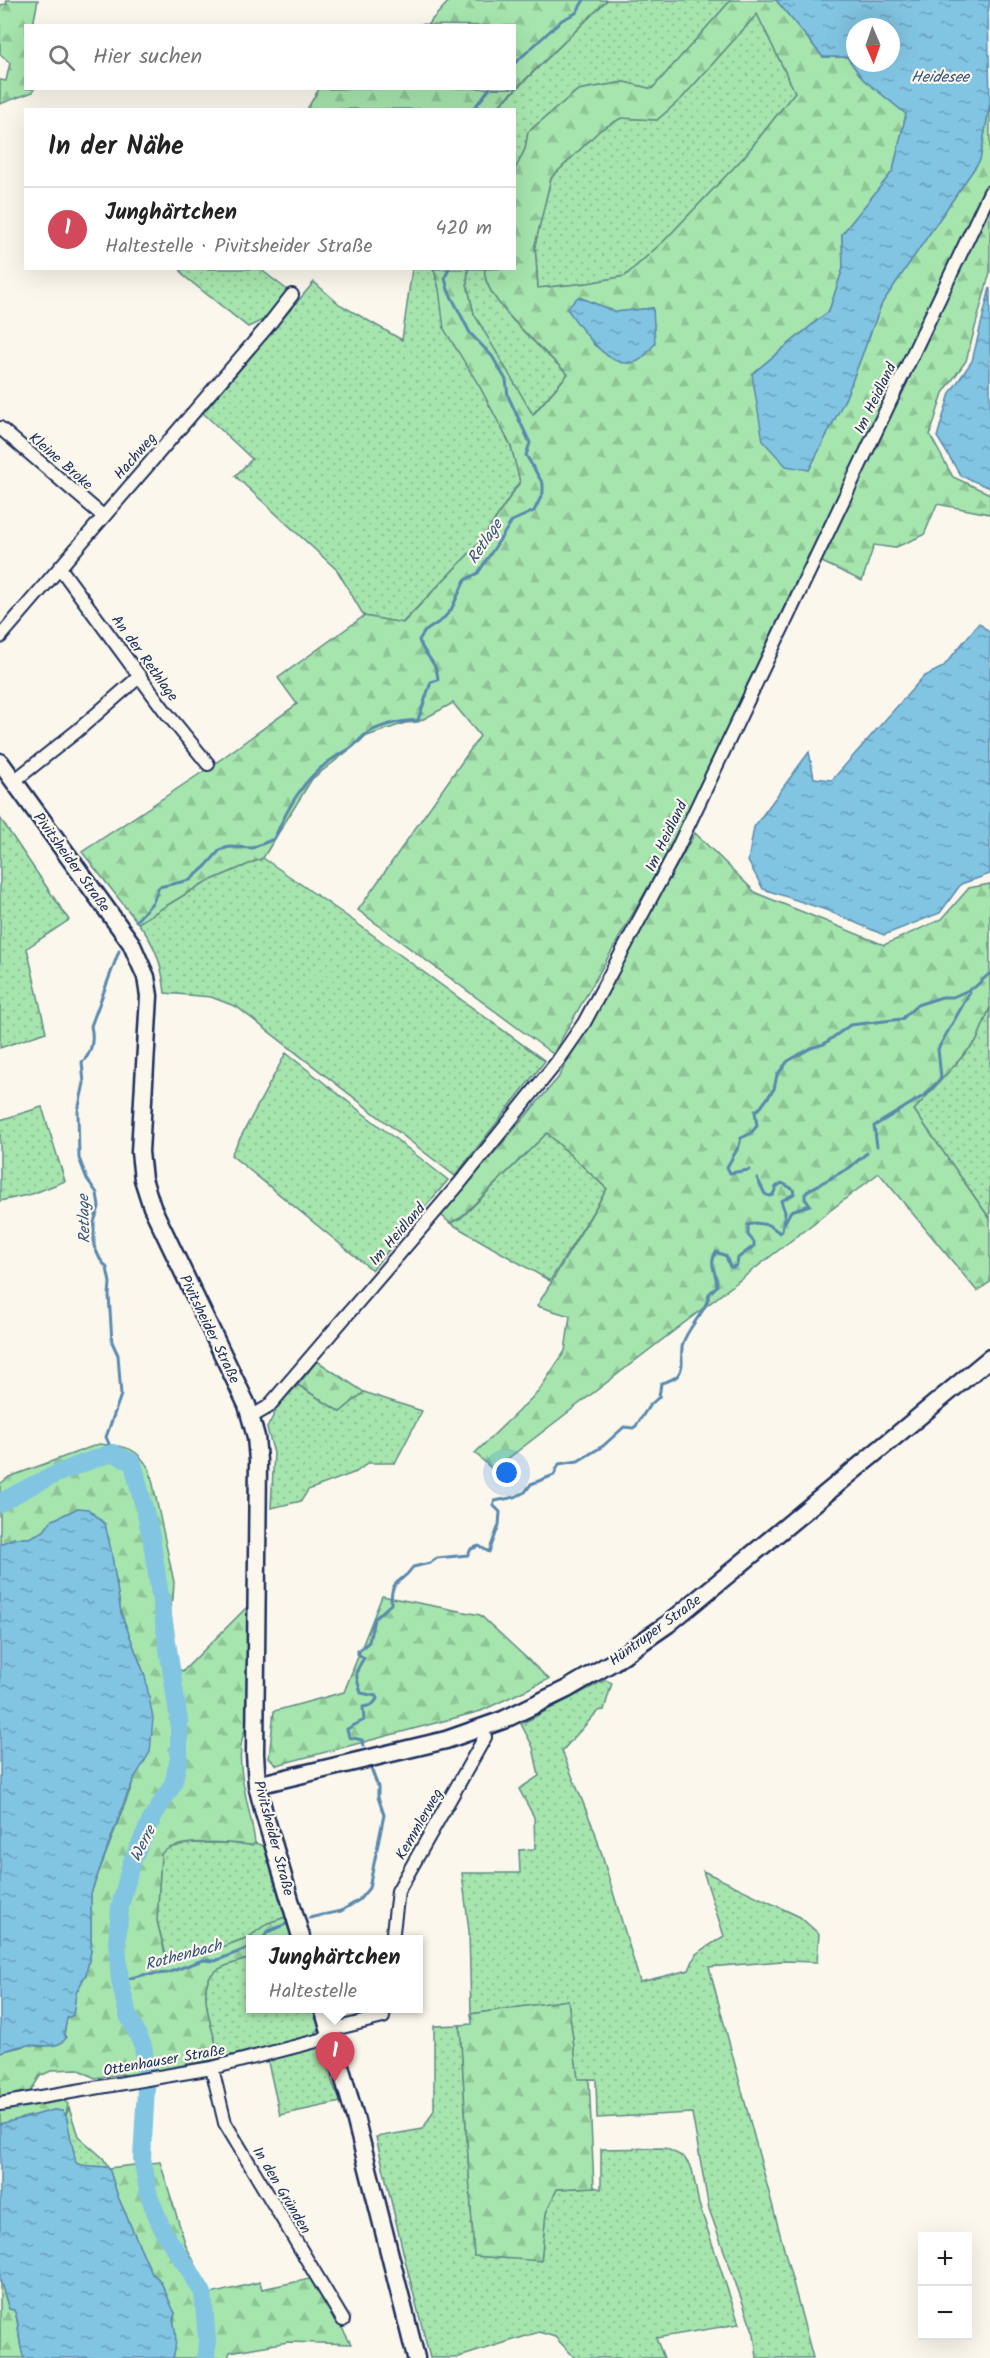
<!DOCTYPE html>
<html lang="de">
<head>
<meta charset="utf-8">
<style>
	:root { --surface:#fff; --page:#f6f6f6; --text:#222; --muted:#767676; --line:#e0e0e0; --accent:#d1495b }
	body { margin:0; font-family:Kalam,sans-serif; background:var(--page); color:var(--text) }
	.controls { position:absolute; right:18px; bottom:18px; display:grid; overflow:hidden; border-radius:0px; box-shadow:0 6px 24px #0002 }
	.controls button { width:54px; height:54px; display:grid; place-items:center; padding:0; border:0; border-bottom:2px solid var(--line); background:var(--surface); color:var(--text); font:30px sans-serif }
	.compass { position:absolute; left:846px; top:18px; width:54px; height:54px; border-radius:50%; background:var(--surface); box-shadow:0 6px 24px #0002; rotate:178deg }
	.you { position:absolute; left:507px; top:1473px; width:21px; height:21px; margin:-15px; border:4px solid #fff; border-radius:50%; background:#1a73e8; box-shadow:0 0 0 9px #1a73e833 }
	.badge { display:grid; place-items:center; width:39px; height:39px; border-radius:50%; background:var(--accent); color:#fff; font-size:20px; font-weight:700 }
	.pin { position:absolute; translate:-50% -50px; filter:drop-shadow(0 2px 3px #0008) }
	.pin::after { content:''; position:absolute; top:32px; width:21px; height:18px; background:inherit; clip-path:polygon(0 0,100% 0,50% 100%) }
	.popup { position:absolute; left:246px; top:1935px; width:177px; height:78px; box-sizing:border-box; display:grid; place-content:center; border-radius:0px; background:var(--surface); filter:drop-shadow(0 2px 4px #0005); font-size:20px; white-space:nowrap; color:var(--muted) }
	.popup b { font-size:22px; color:var(--text) }
	.popup::after { content:''; position:absolute; left:50%; top:100%; margin-left:-12px; border:12px solid transparent; border-top-color:var(--surface) }
	.list { margin:0; padding:0; list-style:none }
	h2 { display:flex; justify-content:space-between; align-items:center; height:78px; margin:0; padding:0 24px; font-size:26px }
	h2 small { font-size:20px; font-weight:400; color:var(--muted) }
	.list li { display:grid; grid-template-columns:39px 1fr auto; gap:18px; align-items:center; box-sizing:border-box; height:84px; padding:0 24px; border-top:2px solid var(--line) }
	.list b { display:block; font-size:22px; white-space:nowrap }
	.list p { margin:0; font-size:20px; white-space:nowrap; color:var(--muted) }
	.list em { font-size:20px; font-style:normal; color:var(--muted) }
	.icon { flex:none; width:33px; height:33px; fill:none; stroke:currentColor; stroke-width:2; stroke-linecap:round; stroke-linejoin:round }
	.map { position:relative; flex:none; width:990px; height:2358px; overflow:hidden }
	.search { position:absolute; background:var(--surface); box-shadow:0 6px 24px #0002; left:24px; top:24px; width:492px; height:66px; display:flex; align-items:center; gap:15px; box-sizing:border-box; padding:0 21px; border-radius:0px; color:var(--muted); font-size:22px }
	.panel { position:absolute; background:var(--surface); box-shadow:0 6px 24px #0002; left:24px; top:108px; width:492px; height:162px; border-radius:0px }
	.map>svg:first-child { display:block }
	.grass { fill:url(#grass-dots); stroke:#608a86; stroke-width:1.5 }
	.forest { fill:url(#forest-firs); stroke:#608a86; stroke-width:1.5; fill-rule:evenodd }
	.water { fill:url(#water-ripples); stroke:#5989ae; stroke-width:1.5; fill-rule:evenodd }
	.lines { fill:none; stroke-linecap:round; stroke-linejoin:round }
	.stream { stroke:#5989ae; stroke-width:3 }
	.river { stroke:#82c5e3; stroke-width:18 }
	.street-casing { stroke:#1b2f5e; stroke-width:16 }
	.secondary-casing { stroke:#1b2f5e; stroke-width:21 }
	.street { stroke:#fbf7ec; stroke-width:12 }
	.secondary { stroke:#fbf7ec; stroke-width:16 }
	.labels { text-anchor:middle; stroke-width:4.5; stroke-linejoin:round; paint-order:stroke }
	.street-label { font-size:15px; fill:#1b2f5e; stroke:#fbf7ec }
	.water-label { font-size:16px; font-style:italic; fill:#35547f; stroke:#fbf7ec }
</style>
</head>
<body>
<div class="map">
<svg width="990" height="2358" viewBox="0 0 990 2358">
	<defs>
		<pattern id="grass-dots" width="8" height="8" patternUnits="userSpaceOnUse" patternTransform="scale(1.5)"><rect width="8" height="8" fill="#a6e5ad"/><path d="M2 2h.1M6 6h.1" fill="none" stroke="#8ec597" stroke-width="1.8" stroke-linecap="round"/></pattern>
		<pattern id="forest-firs" width="22" height="20" patternUnits="userSpaceOnUse" patternTransform="scale(1.5)"><rect width="22" height="20" fill="#a6e5ad"/><path d="M5 1l3.5 6h-7zM16 11l3.5 6h-7z" fill="#8ec597"/></pattern>
		<pattern id="water-ripples" width="26" height="14" patternUnits="userSpaceOnUse" patternTransform="scale(1.5)"><rect width="26" height="14" fill="#82c5e3"/><path d="M2 4q2-2 4 0t4 0M15 11q2-2 4 0t4 0" fill="none" stroke="#6aa0bb"/></pattern>
	</defs>
	<rect width="100%" height="100%" fill="#fbf7ec"/>
	<filter id="ink" filterUnits="userSpaceOnUse"><feTurbulence type="fractalNoise" baseFrequency=".0167" numOctaves="2"/><feDisplacementMap in="SourceGraphic" scale="12" xChannelSelector="R" yChannelSelector="G"/><feConvolveMatrix kernelMatrix="1 2 1 2 8 2 1 2 1" color-interpolation-filters="sRGB"/></filter>
	<g filter="url(#ink)">
		<path class="grass" d="M607,0H731L652,89L624,82L578,90L528,132L525,149L515,170L514,110H495Z
			M757,14L795,92L744,157L664,241L625,276L588,283L538,288L535,245L551,178L600,130L621,118L657,120L682,98Z
			M180,269H260L290,292L265,319L248,327L184,276Z
			M412,269H434L439,289L480,387L511,446L520,481L481,541L402,623L364,616L337,570L235,476L252,459L203,413L314,282L339,304L402,340Z
			M468,269H485C480,297 547,354 568,374L532,415L474,314L467,284Z
			M0,818L69,920L27,948L46,1032L0,1048Z
			M263,858L351,919L545,1061L455,1176L237,1007L211,997L165,993C162,965 156,945 138,923L202,884Z
			M990,1007V1219L914,1110L977,1040Z
			M286,1053L448,1180L372,1270L231,1155Z
			M42,1107L65,1181L32,1194L0,1201V1120Z
			M547,1133L607,1189L550,1281L450,1223L461,1218Z
			M298,1385L340,1412L364,1392L422,1411L395,1463H368L356,1472L308,1490L301,1501L271,1508L274,1453L267,1428L280,1403Z
			M605,1680L612,1683L604,1710L598,1711L562,1751L595,1832L640,1982L689,1970L696,1954L724,1936L703,1871L800,1917L819,1934L817,1962L782,1961L709,1967L813,2358H757L754,2334L709,2209L692,2113L597,2118L596,2079L578,2080L568,2000L471,2014L469,1931L462,1873H520L519,1850L535,1849L534,1817L519,1789L539,1776L533,1747L521,1724Z
			M191,1843H225L252,1845L255,1843L264,1846L286,1917L268,1923L249,1937L222,1947L166,1955L157,1921L161,1854L165,1849Z
			M251,1958V2008L315,2009L319,2029L312,2037L220,2058C215,2038 197,1991 211,1975C220,1965 239,1962 251,1958Z
			M460,2025L474,2256L541,2260L546,2213L557,2189L594,2187L601,2189V2149L665,2148L684,2157L692,2169L699,2204L739,2324L656,2338L664,2358H575L555,2337L539,2332L456,2358H430L406,2264L376,2137L423,2129L434,2110V2026Z
			M317,2047L325,2049C327,2069 332,2085 341,2102L280,2115L267,2058Z
			M69,2108L78,2136L103,2158L109,2168C97,2165 86,2168 75,2163L66,2115Z"/>
		<path class="forest" d="M6,0H38L33,25L26,26V88L34,89L33,92L0,104V80L6,81L10,63L0,54V5L7,4Z
			M450,0H607L495,109H307L319,89L514,88V26L412,25L428,24Z
			M731,0H776L823,57H847L863,79L906,114L893,171L842,234L843,268L829,311L752,374L809,470L846,397L882,303L980,160L990,103V272L966,361L943,393L930,435L953,477L990,494V514L937,504L924,535L894,548L874,545L862,581L822,562L809,554L669,850L553,1054L358,910L480,736L453,703L418,722L405,723L367,736L312,779L263,858L202,884L138,923L82,852L210,767L297,704L278,678L364,616L403,623L481,541L520,482L511,446L480,387L444,329L439,289L434,269H468L467,284L474,314L533,415L568,374C548,354 480,297 485,269L514,268L515,170L525,149L528,132L578,90L624,82L652,89ZM757,14L795,92L744,157L664,241L625,276L588,283L538,288L535,245L551,178L600,130L621,118L657,120L682,98ZM579,297L616,312L653,308L622,363L594,345Z
			M695,833L756,893L884,945L942,919L969,888L990,884V1007L977,1040L914,1110L990,1219V1282L977,1291L879,1173L493,1470L475,1453L538,1392L565,1351L570,1316L537,1306L607,1189L547,1133L460,1218L450,1223L441,1215L558,1078Z
			M317,1361L364,1392L340,1412L298,1385Z
			M99,1444C125,1446 136,1446 150,1470L174,1582L173,1599L168,1612L178,1669L183,1671L247,1607V1725C230,1759 251,1807 255,1843L252,1845C232,1843 175,1837 161,1854L157,1921L165,1954L222,1947L249,1937L268,1923L286,1917L292,1937L287,1939L251,1940V1958C239,1962 220,1965 211,1975C197,1991 215,2038 220,2058L129,2076L122,2074L95,2078L78,2069L53,2070L40,2076L30,2092L0,2097V2052L29,2045L42,2047L66,2038L64,2034L67,2018L73,2015L76,1993L86,1974L91,1951V1893L135,1777L145,1676L121,1613L111,1550L78,1508L51,1521L44,1531L29,1538H14L0,1544V1484L9,1477Z
			M382,1596L480,1615L549,1679L481,1711L277,1765L269,1758L274,1711L344,1692Z
			M568,2000L578,2079H589L594,2187L557,2189L546,2213L541,2261L474,2256L460,2025L472,2024L471,2014Z
			M62,2099L68,2104L66,2115L62,2111L54,2110L0,2124V2110Z
			M160,2162L186,2246L211,2294L260,2282L262,2289L314,2278L351,2344L288,2342L230,2352L228,2358H173C178,2343 171,2324 175,2313C168,2302 163,2278 152,2274L118,2197L109,2168Z
			M0,2280L9,2309L14,2310C20,2322 17,2341 24,2358H0Z"/>
		<path class="water" d="M776,0H990L988,13L990,103L980,160L882,303L846,397L809,470L786,466L763,441L752,374L829,311L843,268L842,234L893,171L906,114L863,79L847,57H823ZM855,27H891V63H855Z
			M990,288V488L961,476L937,437L950,393L972,361Z
			M578,297L616,312L653,308L655,344C650,349 644,358 638,361C610,374 581,328 567,309Z
			M979,623L990,633V874L961,884L940,913L884,935L826,910L763,889L748,861L754,827L809,752L814,778L832,780L923,677L943,667Z
			M78,1508L88,1509L105,1524L111,1550L121,1613L145,1676L153,1718L150,1752L135,1777L126,1797L91,1893V1951L86,1974L76,1993L73,2015L67,2018L64,2034L66,2038C58,2050 42,2045 29,2045C20,2045 9,2049 0,2052V1544L14,1538H29L44,1531L51,1521Z
			M54,2110L62,2111L66,2115L76,2163C86,2168 98,2165 109,2168L118,2197L152,2274C163,2278 168,2302 175,2313L173,2319C176,2331 177,2346 173,2358H24C17,2342 21,2323 14,2310L9,2309L0,2280V2124Z"/>
		<g class="lines">
			<path class="stream" d="M514,64L562,20L576,13L584,0
				M468,110L476,106L490,88
				M136,921L153,902L159,887L190,880L206,866L220,850L229,847L252,848L274,839C287,810 301,782 327,763C334,757 343,753 351,748C356,744 360,739 365,735C379,725 401,721 418,720L431,682L438,680C438,662 423,655 419,640L424,632L442,620L451,610L465,580L478,573L512,521L534,511L543,493V484L526,455L530,443L508,396L506,380L492,356L470,333L448,290L445,278L449,268
				M877,1146L874,1126L925,1095L941,1078L938,1049L970,992L969,989
				M749,1170L730,1173L727,1167L739,1146L741,1138L750,1134L757,1126L755,1111L761,1107L774,1089L777,1075L788,1061L811,1048L824,1044L850,1025L902,1019L917,1005L942,997H953L975,987L990,973
				M785,1222L791,1211L810,1205L805,1199V1194L809,1190L849,1168L867,1153
				M113,1453L106,1437L121,1395L118,1355L112,1342L109,1295L110,1283L107,1268L100,1259L94,1246V1222L99,1207L97,1193L87,1179L79,1158L78,1111L84,1083L82,1062C92,1054 94,1039 91,1026L119,951
				M363,1746L362,1740L349,1737L347,1729L364,1720L363,1707L372,1705L377,1699L376,1696L361,1693C356,1674 353,1675 364,1658L358,1654V1651L369,1642L374,1619L391,1604C391,1577 400,1586 413,1567L430,1563L437,1558L468,1555L471,1549L479,1546L489,1552L499,1525L500,1512L493,1505L495,1501L515,1497L525,1492L531,1484L554,1475L559,1464L578,1461L603,1446L624,1427L633,1428L636,1426L649,1406L659,1397L661,1383C667,1381 674,1380 678,1375C686,1364 679,1354 683,1343C689,1325 707,1311 709,1294L717,1286C717,1273 708,1264 716,1252L726,1256L730,1267H734L737,1264L738,1258L754,1246V1242L748,1235V1225L755,1223L769,1225L780,1233L782,1231L785,1212L781,1201L794,1194L793,1189L782,1183L776,1187L773,1195L769,1196L765,1194L757,1178
				M309,1918L341,1911L359,1900L369,1888L384,1815L378,1797V1787L371,1768
				M263,1940L267,1932L286,1924
				M120,1981L142,1975L167,1973L203,1960L215,1961L251,1947"/>
			<path class="river" d="M0,1503C36,1482 73,1465 113,1453L133,1463L151,1536L179,1721V1758L173,1784L151,1820L131,1864L120,1907L117,1942L120,1981L128,2015L143,2046L147,2071L142,2158L149,2196L164,2233L190,2271L203,2293L207,2340L206,2358"/>
			<defs>
				<path id="street" d="M0,428L103,516
					M60,568L165,711L208,764
					M0,637L267,327L292,295
					M14,781L77,731L140,676
					M251,1417L268,1407L459,1184L557,1062L584,1023L675,853L990,192
					M392,1940L398,1891L485,1737L480,1729
					M330,2030L383,2017L384,2008
					M212,2068L225,2123L343,2320
					M0,2104L212,2068L332,2037"/>
				<path id="secondary" d="M0,762L131,943L146,977L149,996L140,1152L143,1179L152,1207L247,1405L256,1437L258,1461L255,1754L257,1785L264,1813L302,1940
					M257,1785L446,1740L503,1720L567,1689L613,1662L668,1624L990,1358
					M323,2008L355,2117L416,2358"/>
			</defs>
			<use href="#street" class="street-casing"/>
			<use href="#secondary" class="secondary-casing"/>
			<use href="#street" class="street"/>
			<use href="#secondary" class="secondary"/>
		</g>
	</g>
	<g class="labels">
		<g class="street-label">
			<text transform="translate(875 398) rotate(-64)" y="5">Im Heidland</text>
			<text transform="translate(135 456) rotate(-49)" y="5">Hachweg</text>
			<text transform="translate(61 461) rotate(41)" y="5">Kleine Broke</text>
			<text transform="translate(145 658) rotate(54)" y="5">An der Rethlage</text>
			<text transform="translate(666 836) rotate(-64)" y="5">Im Heidland</text>
			<text transform="translate(72 862) rotate(54)" y="5">Pivitsheider Straße</text>
			<text transform="translate(397 1234) rotate(-49)" y="5">Im Heidland</text>
			<text transform="translate(210 1329) rotate(64)" y="5">Pivitsheider Straße</text>
			<text transform="translate(655 1630) rotate(-36)" y="5">Hüntruper Straße</text>
			<text transform="translate(419 1824) rotate(-60)" y="5">Kemmlerweg</text>
			<text transform="translate(274 1838) rotate(75)" y="5">Pivitsheider Straße</text>
			<text transform="translate(164 2060) rotate(-10)" y="5">Ottenhauser Straße</text>
			<text transform="translate(282 2190) rotate(59)" y="5">In den Gründen</text>
		</g>
		<g class="water-label">
			<text x="940" y="82">Heidesee</text>
			<text transform="translate(484 541) rotate(-56)" y="6">Retlage</text>
			<text transform="translate(83 1219) rotate(-92)" y="6">Retlage</text>
			<text transform="translate(142 1843) rotate(-63)" y="6">Werre</text>
			<text transform="translate(183 1954) rotate(-15)" y="6">Rothenbach</text>
		</g>
	</g>
</svg>
<div class="controls">
<button>+</button>
<button>−</button>
</div>
<svg class="compass" viewBox="-18 -18 36 36"><path d="M0-13l5 13h-10z" fill="#e53935"/><path d="M0 13l5-13h-10z" fill="#767676"/></svg>
<div class="you"></div>
<div class="pin badge" style="left:335px;top:2082px">1</div>
<div class="popup"><b>Junghärtchen</b>Haltestelle</div>
<div class="search"><svg class="icon" aria-label="search" viewBox="0 0 24 24"><circle cx="10" cy="10" r="6"/><path d="M15 15l6 6"/></svg>Hier suchen</div>
<section class="panel">
<h2>In der Nähe<small></small></h2>
<ul class="list">
<li><span class="badge">1</span><div><b>Junghärtchen</b><p>Haltestelle · Pivitsheider Straße</p></div><em>420 m</em></li>
</ul>
</section>
</div>
</body>
</html>
